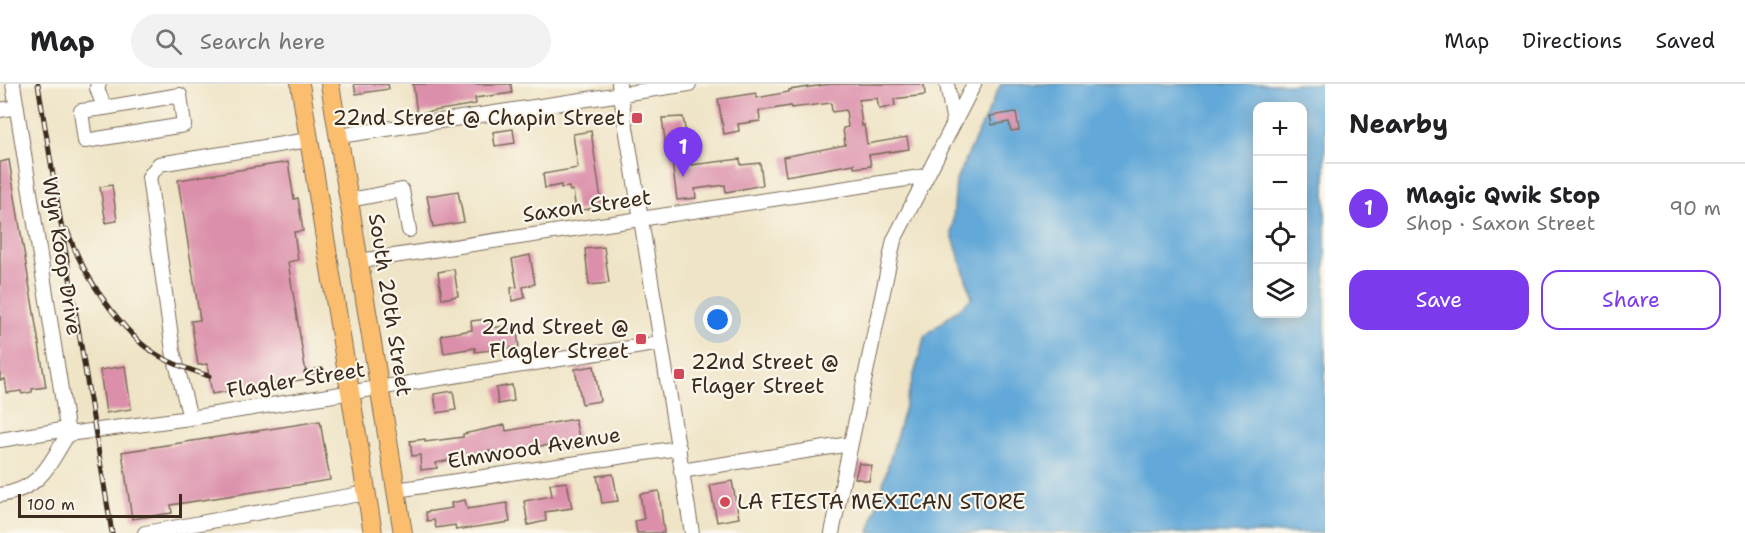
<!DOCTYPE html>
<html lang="en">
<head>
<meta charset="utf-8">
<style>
	:root { --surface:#fff; --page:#f2f2f2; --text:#202124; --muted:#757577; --line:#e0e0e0; --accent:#7c3aed }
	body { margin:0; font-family:"Shantell Sans",sans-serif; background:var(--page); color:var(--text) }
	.controls { position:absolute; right:18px; top:18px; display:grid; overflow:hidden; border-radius:12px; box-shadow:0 3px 15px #0003 }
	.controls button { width:54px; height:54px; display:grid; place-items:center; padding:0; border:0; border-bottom:2px solid var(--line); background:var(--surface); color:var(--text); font:30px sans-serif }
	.scale { position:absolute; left:18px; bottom:15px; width:164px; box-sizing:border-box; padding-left:6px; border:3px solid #3b2a1e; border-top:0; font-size:16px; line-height:21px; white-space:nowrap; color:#3b2a1e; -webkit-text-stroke:4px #fbf7ec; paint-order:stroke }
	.you { position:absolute; left:718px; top:236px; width:21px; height:21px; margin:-15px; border:4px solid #fff; border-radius:50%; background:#1a73e8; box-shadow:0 0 0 9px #1a73e833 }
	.badge { display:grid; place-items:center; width:39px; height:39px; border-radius:50%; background:var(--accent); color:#fff; font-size:20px; font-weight:700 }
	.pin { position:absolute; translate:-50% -50px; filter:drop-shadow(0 2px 3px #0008) }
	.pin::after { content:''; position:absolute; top:32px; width:21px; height:18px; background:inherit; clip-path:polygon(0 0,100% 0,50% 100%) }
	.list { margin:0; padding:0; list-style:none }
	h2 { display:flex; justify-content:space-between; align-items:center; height:78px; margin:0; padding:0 24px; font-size:26px }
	h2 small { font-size:20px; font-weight:400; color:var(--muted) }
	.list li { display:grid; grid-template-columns:39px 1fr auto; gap:18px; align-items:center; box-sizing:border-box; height:90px; padding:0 24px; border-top:2px solid var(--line) }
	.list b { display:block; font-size:22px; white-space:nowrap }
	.list p { margin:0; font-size:20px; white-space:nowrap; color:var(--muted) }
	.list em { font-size:20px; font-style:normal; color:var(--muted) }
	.actions { display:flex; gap:12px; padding:18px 24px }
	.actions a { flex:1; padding:14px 0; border:2px solid var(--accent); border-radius:18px; text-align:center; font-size:21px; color:var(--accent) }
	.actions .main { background:var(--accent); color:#fff }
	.icon { flex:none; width:33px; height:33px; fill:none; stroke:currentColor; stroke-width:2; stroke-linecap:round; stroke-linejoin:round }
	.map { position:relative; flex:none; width:1325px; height:449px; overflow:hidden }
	header { display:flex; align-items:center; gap:36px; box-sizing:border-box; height:84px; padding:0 30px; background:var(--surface); border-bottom:2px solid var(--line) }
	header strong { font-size:28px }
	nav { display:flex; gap:33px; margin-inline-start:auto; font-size:21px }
	.search { width:420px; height:54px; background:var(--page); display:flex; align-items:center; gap:15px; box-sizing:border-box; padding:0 21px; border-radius:33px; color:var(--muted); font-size:22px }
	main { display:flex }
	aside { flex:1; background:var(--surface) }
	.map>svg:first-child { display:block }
	.water { fill:#62a8d8; stroke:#4e697b; stroke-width:1.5; fill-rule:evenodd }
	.building { fill:#db8faa }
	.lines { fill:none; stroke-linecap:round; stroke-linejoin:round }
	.minor-casing { stroke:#7a6b59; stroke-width:16 }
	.major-casing { stroke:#7a6b59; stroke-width:20 }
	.minor { stroke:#fff; stroke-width:14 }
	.major { stroke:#fbbe6e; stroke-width:18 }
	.rail-casing { stroke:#3b2a1e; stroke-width:5 }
	.rail { stroke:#fbf7ec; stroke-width:3; stroke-dasharray:9; stroke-linecap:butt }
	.poi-dot { fill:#d1495b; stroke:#fbf7ec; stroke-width:2 }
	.labels { text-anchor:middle; stroke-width:4.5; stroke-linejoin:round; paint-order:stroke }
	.poi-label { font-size:21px; fill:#3b2a1e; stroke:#fbf7ec; text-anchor:end }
	.street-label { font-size:21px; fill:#3b2a1e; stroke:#fbf7ec }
</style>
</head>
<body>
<header>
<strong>Map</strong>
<div class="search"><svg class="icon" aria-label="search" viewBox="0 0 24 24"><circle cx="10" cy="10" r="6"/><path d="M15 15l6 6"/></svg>Search here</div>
<nav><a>Map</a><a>Directions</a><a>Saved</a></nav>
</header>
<main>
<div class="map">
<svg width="1325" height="449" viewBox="0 0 1325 449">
	<rect width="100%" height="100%" fill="#fbf7ec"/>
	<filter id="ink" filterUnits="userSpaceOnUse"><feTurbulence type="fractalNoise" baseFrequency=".0167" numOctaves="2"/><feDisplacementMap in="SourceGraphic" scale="12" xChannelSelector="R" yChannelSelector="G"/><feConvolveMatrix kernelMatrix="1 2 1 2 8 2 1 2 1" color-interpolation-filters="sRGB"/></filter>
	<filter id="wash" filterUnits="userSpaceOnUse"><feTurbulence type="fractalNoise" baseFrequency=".008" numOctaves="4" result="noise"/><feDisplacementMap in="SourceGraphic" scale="24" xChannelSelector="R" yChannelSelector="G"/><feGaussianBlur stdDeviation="1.35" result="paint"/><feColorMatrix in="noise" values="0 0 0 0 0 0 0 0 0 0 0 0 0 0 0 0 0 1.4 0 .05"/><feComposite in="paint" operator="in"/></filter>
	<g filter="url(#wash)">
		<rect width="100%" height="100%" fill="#efe4c6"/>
		<path class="water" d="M1001,0H1325V449H869L925,252L972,214L952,150L956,96ZM1258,22H1302V230H1258Z"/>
		<g id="blocks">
			<path class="building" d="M354,0H388L389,5L356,10Z
				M413,0H511L512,9L475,14L476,20L417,30Z
				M831,0H924L925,11L894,15L895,22L879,25L877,14L859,16L862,42L864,41L867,60L907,53L909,65L869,71L871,82L854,84V80L786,92L783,73L845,61L843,44L848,43L846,26L832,28L831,19L791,24V22L759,27L760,37L738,40L739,47L724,50L718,15L756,9L757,14L789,8V6Z
				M1016,28L1019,46L1011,47L1009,38L992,41L990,32Z
				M683,33L691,81L740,75L741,81L760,79L763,101L726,108L725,101L695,105L696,114L677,116L670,62L666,63L662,34Z
				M513,45L515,59L495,62L493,48Z
				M591,47L602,123L576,127L573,106L570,107L569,103L561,104V101L545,104L543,90L578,84L573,50Z
				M9,76L46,303L32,305V308L22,310L21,307L7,309L5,295L0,296V78Z
				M288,78L294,115L298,114L303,147L294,148L298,176L288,178L307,295L212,310L207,280L198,281L191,237L200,236L178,96Z
				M112,101L117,137L106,139L100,103Z
				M458,107L464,138L433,143L427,112Z
				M604,163L609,199L589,201L585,165Z
				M530,171L535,200L523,203L525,214L512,217L511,204L517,203L512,175Z
				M454,185L458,212L442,215L438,188Z
				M489,235L490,244L516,241L519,263L475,268V264L444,269L441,251L472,246L471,237Z
				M125,282L131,325L106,329L100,286Z
				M594,282L600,317L582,320L575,285Z
				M512,301L514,317L498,320L496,304Z
				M453,307L456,326L437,329L434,310Z
				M575,335L581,362L564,365L563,360L540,362L491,372L490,367L436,379L437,384L421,386L420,371L412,372L410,357L425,355V358L463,353V350L505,341L506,347Z
				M320,337L330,396L171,421L172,429L132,435L122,368Z
				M859,379L872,382L869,397L855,394Z
				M613,390L618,417L602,419L597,392Z
				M732,397L739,434L717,438L710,401Z
				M567,398L572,424L545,428L546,437L528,441L524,417L552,412L550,400Z
				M659,407L664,449H637L635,437L644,435L640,410Z
				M465,416L467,425L507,419L510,438L456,446L455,441L436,444L434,436L427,437L426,428L452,424L451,419Z"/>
		</g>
	</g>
	<g filter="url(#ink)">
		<use href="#blocks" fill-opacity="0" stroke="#7a6b59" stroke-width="1.5"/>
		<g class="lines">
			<defs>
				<path id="minor" d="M13,0L68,350
					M99,0L97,3C98,11 103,16 104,24L180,11L184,41L85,57L81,27L104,24
					M619,0L692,449
					M947,0L954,39
					M0,26L17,23
					M339,52L689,0
					M350,116L402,106L409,146
					M360,177L927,92
					M190,334L173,267L149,93L159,80L308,56
					M0,356L68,345
					M681,387L850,360
					M396,406L679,364
					M0,411C41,405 48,382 68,350L190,334L661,259
					M145,449L366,409
					M832,449L894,156L974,0"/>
				<path id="major" d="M300,0L373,449
					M330,0L403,449"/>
			</defs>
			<use href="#minor" class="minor-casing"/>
			<use href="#major" class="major-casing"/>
			<use href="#minor" class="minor"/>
			<use href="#major" class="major"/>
			<defs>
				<path id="rail" d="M38,0L112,449
					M67,146C80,183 100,214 126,244C133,251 141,261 150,266C168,279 188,285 209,292
					M306,289L322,286"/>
			</defs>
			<use href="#rail" class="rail-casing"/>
			<use href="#rail" class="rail"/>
		</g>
	</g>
	<g class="poi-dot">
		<rect x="631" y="28" width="12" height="12" rx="3"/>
		<rect x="635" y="249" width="12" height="12" rx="3"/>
		<rect x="673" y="284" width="12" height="12" rx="3"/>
		<circle cx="725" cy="418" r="6"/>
	</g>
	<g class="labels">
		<g class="poi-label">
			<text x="625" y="41">22nd Street @ Chapin Street</text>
			<text x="629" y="250">22nd Street @<tspan x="629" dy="24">Flagler Street</tspan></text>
			<text x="691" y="285" text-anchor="start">22nd Street @<tspan x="691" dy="24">Flager Street</tspan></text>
			<text x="737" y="425" text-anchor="start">LA FIESTA MEXICAN STORE</text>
		</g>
		<g class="street-label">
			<text transform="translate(587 122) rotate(-8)" y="7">Saxon Street</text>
			<text transform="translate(62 172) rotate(81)" y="7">Wyn Koop Drive</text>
			<text transform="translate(390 221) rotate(81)" y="7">South 20th Street</text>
			<text transform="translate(296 296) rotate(-9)" y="7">Flagler Street</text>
			<text transform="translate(534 364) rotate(-9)" y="7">Elmwood Avenue</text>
		</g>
	</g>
</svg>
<div class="controls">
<button>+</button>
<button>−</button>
<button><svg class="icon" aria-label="locate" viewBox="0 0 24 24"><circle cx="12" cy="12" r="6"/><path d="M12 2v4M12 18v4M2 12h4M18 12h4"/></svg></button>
<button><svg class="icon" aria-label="layers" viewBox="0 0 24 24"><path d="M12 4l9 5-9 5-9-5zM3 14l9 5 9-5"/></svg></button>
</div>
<div class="scale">100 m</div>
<div class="you"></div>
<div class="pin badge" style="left:683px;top:93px">1</div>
</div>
<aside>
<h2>Nearby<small></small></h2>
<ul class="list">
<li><span class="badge">1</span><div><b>Magic Qwik Stop</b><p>Shop · Saxon Street</p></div><em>90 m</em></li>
</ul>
<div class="actions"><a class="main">Save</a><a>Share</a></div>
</aside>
</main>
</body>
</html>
